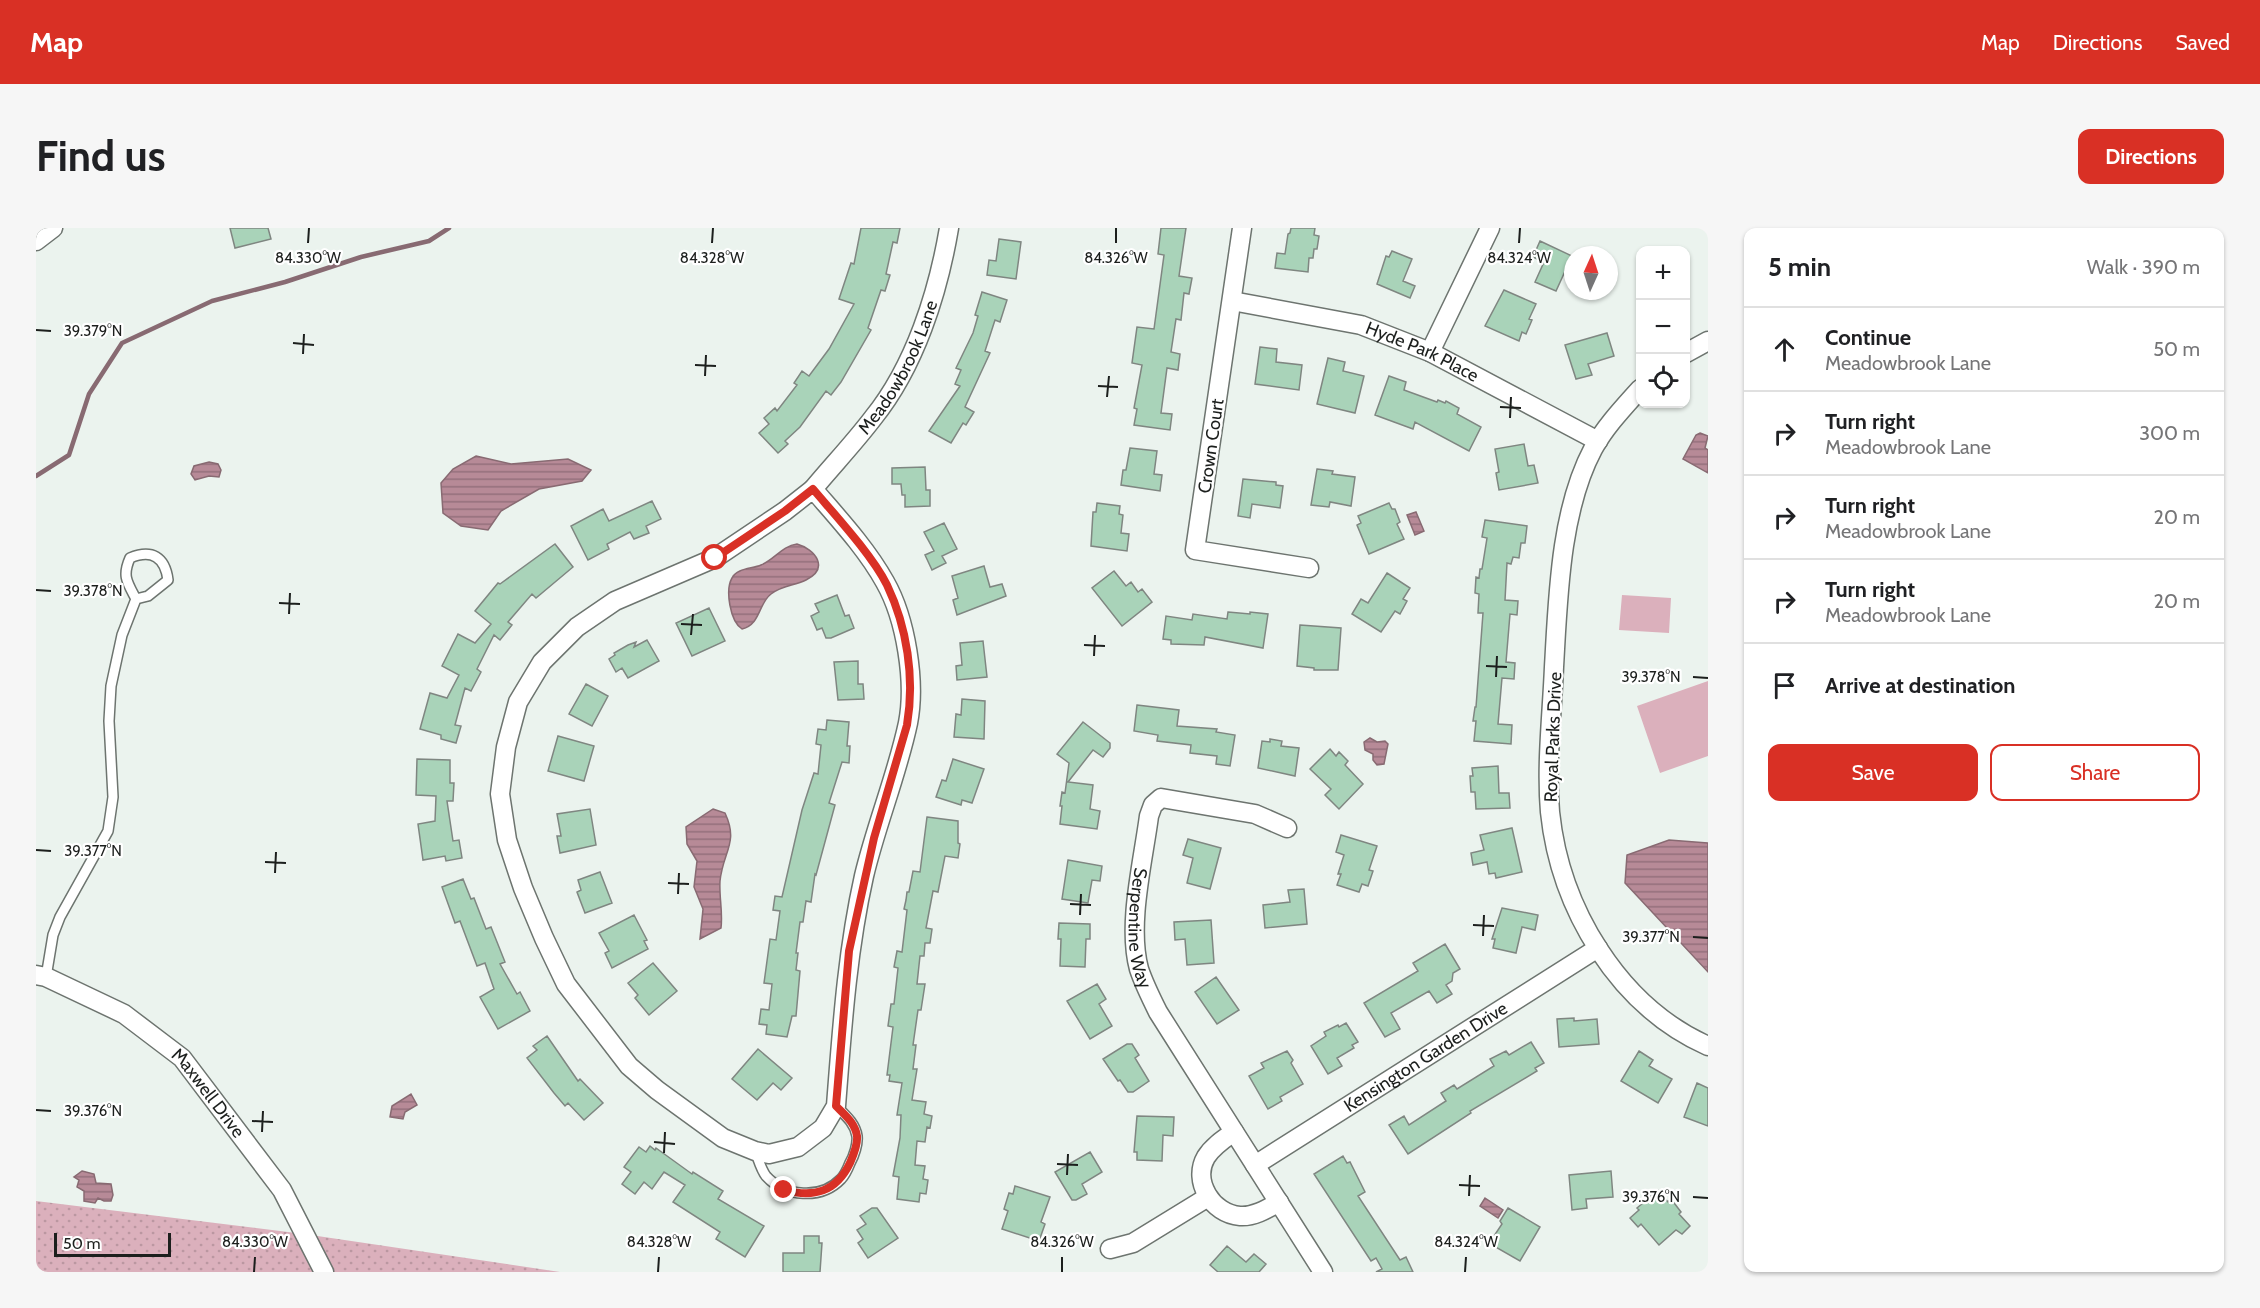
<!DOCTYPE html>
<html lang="en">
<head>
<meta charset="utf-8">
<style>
	:root { --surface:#fff; --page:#f6f6f6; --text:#202124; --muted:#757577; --line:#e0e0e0; --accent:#d93025 }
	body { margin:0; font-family:Cabin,sans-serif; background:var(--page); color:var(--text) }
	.controls { position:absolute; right:18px; top:18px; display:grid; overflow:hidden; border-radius:12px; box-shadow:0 2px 4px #0004 }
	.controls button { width:54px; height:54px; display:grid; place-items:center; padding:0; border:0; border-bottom:2px solid var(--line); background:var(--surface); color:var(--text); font:30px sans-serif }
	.compass { position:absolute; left:1528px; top:18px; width:54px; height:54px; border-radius:50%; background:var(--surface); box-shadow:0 2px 4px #0004; rotate:3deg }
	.scale { position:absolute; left:18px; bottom:15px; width:117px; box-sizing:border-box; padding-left:6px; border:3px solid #1c1f1d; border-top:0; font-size:16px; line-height:21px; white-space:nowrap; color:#1c1f1d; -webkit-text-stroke:4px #fff; paint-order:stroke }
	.stop { position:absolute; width:18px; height:18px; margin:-14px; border:4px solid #d93025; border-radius:50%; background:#fff }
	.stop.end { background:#d93025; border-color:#fff; box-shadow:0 2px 6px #0008 }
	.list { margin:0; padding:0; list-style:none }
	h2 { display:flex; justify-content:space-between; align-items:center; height:78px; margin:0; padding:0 24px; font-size:26px }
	h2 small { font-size:20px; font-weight:400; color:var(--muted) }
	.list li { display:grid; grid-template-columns:39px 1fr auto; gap:18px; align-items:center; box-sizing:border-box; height:84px; padding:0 24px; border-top:2px solid var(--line) }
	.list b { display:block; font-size:22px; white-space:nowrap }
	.list p { margin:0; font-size:20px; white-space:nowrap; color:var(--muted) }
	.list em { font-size:20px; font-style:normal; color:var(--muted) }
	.actions { display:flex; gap:12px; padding:18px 24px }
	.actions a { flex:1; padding:14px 0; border:2px solid var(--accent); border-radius:12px; text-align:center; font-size:21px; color:var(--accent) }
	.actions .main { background:var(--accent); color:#fff }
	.icon { flex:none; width:33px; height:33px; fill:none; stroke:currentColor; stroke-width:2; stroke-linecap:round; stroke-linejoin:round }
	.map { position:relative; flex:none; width:1672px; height:1044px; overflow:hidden; border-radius:12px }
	header { display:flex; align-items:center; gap:36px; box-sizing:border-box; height:84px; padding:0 30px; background:var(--accent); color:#fff }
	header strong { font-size:28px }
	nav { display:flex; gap:33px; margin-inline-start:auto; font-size:21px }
	.intro { display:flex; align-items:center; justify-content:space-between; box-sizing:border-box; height:144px; padding:0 36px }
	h1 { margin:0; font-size:42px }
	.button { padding:15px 27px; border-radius:12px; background:var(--accent); color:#fff; font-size:21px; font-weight:700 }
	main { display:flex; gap:36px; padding:0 36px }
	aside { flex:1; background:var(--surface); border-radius:12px; box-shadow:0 2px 4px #0004 }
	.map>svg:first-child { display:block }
	.grass { fill:url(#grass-dots) }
	.garden { fill:#dbb0bc }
	.water { fill:url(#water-rules); stroke:#886a72; stroke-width:1.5 }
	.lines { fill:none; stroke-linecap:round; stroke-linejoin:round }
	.stream { stroke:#886a72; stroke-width:4.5 }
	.building { fill:#a9d3b9; stroke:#7f8681; stroke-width:1.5 }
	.lane-casing { stroke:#6d746f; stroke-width:12 }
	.street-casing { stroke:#6d746f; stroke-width:21 }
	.lane { stroke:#fff; stroke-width:9 }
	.street { stroke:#fff; stroke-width:18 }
	.route { stroke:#d93025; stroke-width:8 }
	.ticks { fill:none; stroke:#1c1f1d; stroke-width:2 }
	.labels { text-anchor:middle; stroke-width:4.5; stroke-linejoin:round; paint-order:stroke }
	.street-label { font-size:18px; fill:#1c1f1d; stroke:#fff }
	.ticks-label { font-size:15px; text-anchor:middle; fill:#1c1f1d; stroke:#fff; stroke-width:4.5; stroke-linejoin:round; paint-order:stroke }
</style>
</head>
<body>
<header>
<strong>Map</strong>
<nav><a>Map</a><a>Directions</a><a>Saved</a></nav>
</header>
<div class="intro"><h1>Find us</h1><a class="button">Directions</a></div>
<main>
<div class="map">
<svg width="1672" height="1044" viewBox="0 0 1672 1044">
	<defs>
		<pattern id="grass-dots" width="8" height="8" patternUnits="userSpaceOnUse" patternTransform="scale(1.5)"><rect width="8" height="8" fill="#dbb0bc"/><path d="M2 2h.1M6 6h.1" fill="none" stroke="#bb97a1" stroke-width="1.8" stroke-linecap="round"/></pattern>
		<pattern id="water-rules" width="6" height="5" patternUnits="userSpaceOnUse" patternTransform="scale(1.5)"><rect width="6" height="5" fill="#b78a97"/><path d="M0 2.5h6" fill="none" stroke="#94707b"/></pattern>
	</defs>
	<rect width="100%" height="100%" fill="#ebf3ee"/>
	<path class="grass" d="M0,973L268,1006L524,1044H0Z"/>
	<path class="garden" d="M1586,367L1635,370L1633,405L1583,402Z
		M1672,453V528L1624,545L1601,478Z"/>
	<path class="water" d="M1664,205L1672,208L1669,220L1672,222V245L1647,231L1660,207Z
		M440,228L475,236L532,231L555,242L546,253L503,261L465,283L452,302L425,298L407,285L405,255L417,241Z
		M173,234L182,236L185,242L183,249L173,248L159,252L155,246L158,238Z
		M1380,284L1388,303L1379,307L1371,287Z
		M761,316C779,321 794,340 770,352C758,358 746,357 735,366C722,376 725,396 706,401C694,393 689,362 696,350C701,340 716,341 725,337C739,331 746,318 761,316Z
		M1334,510L1341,514L1349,513L1352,516L1348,536L1341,537L1337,532V526L1329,522L1328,514Z
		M677,581L689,585C703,615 687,623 684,653C683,669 687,684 685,700L664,711L667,681L658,659L661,633L651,616L650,599Z
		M1633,612L1672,615V744L1589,655L1591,627Z
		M375,866L381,877L369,884L367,891L354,889L356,878Z
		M46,943L58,946L60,955L75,956L77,967L75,973H68L62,970L59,975L48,973V963L41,959L43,952L38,949Z
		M1449,970L1467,982L1462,990L1444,978Z"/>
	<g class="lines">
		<path class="stream" d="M0,248L33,227L53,166L86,115L176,73L249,54L325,29L393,13L413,0"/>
	</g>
	<path class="building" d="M194,0H232L235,11L199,20Z
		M825,0H864L861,15L857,14L850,46L854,47L849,63L845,62L832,100L835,102L805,154L795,167L790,163L764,199L749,213L752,216L742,225L723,205L733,196L728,190L739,180L741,183L761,157L758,155L766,143L773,148L793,121L818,76L803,71L815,35L818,36Z
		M1125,0H1150L1143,48L1156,50L1153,66L1148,65L1145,92L1140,91L1135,124L1144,126L1142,142L1131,140L1125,185L1136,186L1134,202L1098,197L1101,181L1098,180L1106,137L1096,135L1101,99L1118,101L1128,27L1122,26Z
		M1255,0H1279L1278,7L1283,8L1281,21H1278L1277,30H1273L1272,44L1239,40L1241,25L1249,26L1252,6L1254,5Z
		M963,11L985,14L980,51L951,47L953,32L960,33Z
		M1504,13L1536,28L1520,63L1499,54L1508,34L1497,29Z
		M1356,23L1376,31L1367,53L1379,58L1374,70L1341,56L1350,28L1353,29Z
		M1468,62L1500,76L1493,91L1496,92L1490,106L1486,104L1483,113L1449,98Z
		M946,64L971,72L964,94L959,92L949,123L954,125L929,179L938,184L930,197L927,195L915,215L893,203L924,158L919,156L925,142L920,140L937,105L942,88L939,87Z
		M1571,105L1578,128L1552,136L1556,147L1540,151L1529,117Z
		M1224,119L1241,121L1240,134L1266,137L1263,162L1219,156Z
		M1292,130L1309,134L1307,143L1328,148L1319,185L1281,176Z
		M1353,148L1370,154L1368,162L1401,174L1402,172L1409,175L1410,173L1423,180L1421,186L1445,199L1433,223L1379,194L1377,201L1339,187Z
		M1488,216L1492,238L1498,237L1502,255L1463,262L1460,245L1463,244L1459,221Z
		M1094,220L1121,223L1118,246L1126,247L1124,263L1085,257L1087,242H1090Z
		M889,239L890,262H894V278L869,279V267H866L865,256H856V240Z
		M1281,241L1297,243L1296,246L1319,249L1315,278L1294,274L1293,279L1275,277Z
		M1207,251L1240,254V257L1247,258L1244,280L1216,276L1214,290L1202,288Z
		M616,273L625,291L610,298L613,305L598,311L594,304L571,316L573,321L552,332L535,298L567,281L573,293Z
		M1061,275L1084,278L1083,286L1087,287L1085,305L1093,306L1091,323L1055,318L1057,284H1060Z
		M1353,275L1356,281H1359L1364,294L1361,296L1368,311L1333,326L1321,297L1325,295L1322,288Z
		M1449,292L1491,298L1489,315H1485L1483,330L1477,329L1475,336L1471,335L1469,372L1482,373L1481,387L1474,386L1470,434L1479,435L1478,451L1466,450L1462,496L1476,497L1475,516L1438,513L1440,493H1437L1439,479H1440L1447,385H1442L1443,366L1439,365L1440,349L1443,350L1444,341H1446L1451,310L1446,309Z
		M908,295L921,321L906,328L910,335L896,342L889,327L898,323L888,304Z
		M519,316L537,339L500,370L496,366L472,394L476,397L464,412L458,407L441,441L445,444L435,463L429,460L419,497L425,498L420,515L405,511V507L384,501L394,465L411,470L423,447L406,438L422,406L439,415L455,396L439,383L462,355L464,356Z
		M948,338L954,359L966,356L970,368L921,387L917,372L922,370L916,348Z
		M1078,343L1090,358L1095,354L1102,364L1106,361L1116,374L1086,398L1056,360Z
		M1351,345L1374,360L1367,371L1371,373L1364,386L1359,383L1345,404L1316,386L1325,371L1332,375Z
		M801,367L809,388L813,387L818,400L795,410H790L786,400L781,402L775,388L783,384L779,376Z
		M673,380L689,413L656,428L640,395Z
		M1192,384L1214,386V384L1232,386L1227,420L1169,409L1168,417L1135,416V412L1127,411L1130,388L1156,392L1157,386L1191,391Z
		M1264,397L1305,400L1302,442H1278V440L1261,438Z
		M611,412L623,433L592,450L586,440L580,444L573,431L579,427L578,425L592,417L600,414L598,419Z
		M947,413L951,449L921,452L920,438L926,437L924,415Z
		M822,433V456H827L828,471L802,472L798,434Z
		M550,456L572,468L556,498L533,486Z
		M926,471L949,473L948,511L918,509L920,486L925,487Z
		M1101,477L1143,482L1141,498L1181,501L1180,504L1199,507L1194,538L1180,536L1181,528L1154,525L1155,517L1121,513L1122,507L1098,503Z
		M791,492L813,494L811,518H814L813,535L806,534L793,575L799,577L780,647L779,646L775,674L770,673L767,694H764L760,725H762L760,742L764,743L760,788H756L751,809L730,806L731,797L723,796L725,781L733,782L736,756L728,755L734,711L740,712L744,683L737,682L739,668L746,669L766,582L778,545L782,546L785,517L780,516L782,501L790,502Z
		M1047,494L1074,515V520L1067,529L1057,522L1032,554L1057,557L1054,581L1064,583L1061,601L1024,596L1026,578H1024L1026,564L1029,565L1033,535L1021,526Z
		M522,508L558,518L548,553L512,543Z
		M1234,511L1246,513L1245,518L1263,520L1259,548L1222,540L1226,513L1234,514Z
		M1294,521L1300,528L1303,524L1312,533L1309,537L1327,556L1303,581L1289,567L1295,561L1274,541Z
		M381,531L414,532V555H418L417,573H411L417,613L423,612L426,630L410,633L409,628L387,632L382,596L399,593L400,568L380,567Z
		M917,531L948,541L936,575L926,572L925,577L900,569L906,552L910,553Z
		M1462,538L1463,565H1473L1474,580L1440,581L1439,564H1435L1434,548H1437L1436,540Z
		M554,581L560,617L524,625L521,608H525L521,586Z
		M891,589L922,593V615L924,616L922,630L909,628L902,664L897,663L890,700L896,701L894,715H889L888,728H884L881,756H889L885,782H882L877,817H880L877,841H881L876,872L890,874L888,886L896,888L894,900L891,899L889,914L881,913L879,937L889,938L887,951L892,952L890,966L884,965L883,974L861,971L863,949L857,948L864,910L865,887H861L866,855L853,853L854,847H851L857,799L852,798L855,776H858L862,740L858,739L861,723L866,724L871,682L868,681L870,672L871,664H873L877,643L884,644Z
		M1476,600L1486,644L1460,650L1459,645L1453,646L1451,634L1437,637L1435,625L1448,622L1444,607Z
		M1305,607L1341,618L1333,642L1337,643L1332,658L1326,656L1323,664L1301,657L1305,646H1302L1308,627L1300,624Z
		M1152,611L1185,620L1174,661L1151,655L1157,630L1147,627Z
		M1032,632L1066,638L1064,653L1056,652L1052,675L1026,671Z
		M564,644L576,675L549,685L541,664L545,662L542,652Z
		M427,651L435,671L438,670L450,701L455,699L469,734L464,736L481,766L484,764L494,783L462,801L444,769L458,761L449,735L441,738L424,693L419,695L406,659Z
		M1268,661L1271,696L1229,700L1227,677L1254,674L1252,662Z
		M1466,680L1502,687L1499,702L1486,699L1480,725L1457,720L1459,711H1456Z
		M598,687L611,712L608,713L612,721L576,740L569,725L573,723L563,705Z
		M1175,692L1178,735L1151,737L1149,711L1139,712L1138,694Z
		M1023,695L1054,696V711H1050L1049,739L1024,738L1025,711H1022Z
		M1409,716L1424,741L1417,745L1416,753L1410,757L1416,766L1401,775L1393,763L1355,785L1364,801L1349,809L1328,775L1382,743L1377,735Z
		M617,735L641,763L613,787L599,770L602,767L592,755Z
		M1180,749L1203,782L1181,796L1159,764Z
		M1061,756L1070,771L1063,776L1076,798L1054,811L1031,773Z
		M1538,790V793L1561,791L1563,816L1523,819L1521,791Z
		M1310,795L1322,814L1316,817L1318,820L1301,830L1306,838L1292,846L1275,818L1290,808L1288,804L1302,797L1303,799Z
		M511,808L542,853L544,851L567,875L548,892L532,875L529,878L518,865L491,830L501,822L497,818Z
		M1495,814L1508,835L1499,840L1501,843L1434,883L1435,885L1372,926L1353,897L1368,888L1373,897L1410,873L1405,865L1418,857L1421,861L1458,838L1454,831L1470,823L1473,827Z
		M1091,816H1096L1103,827L1099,830L1113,853L1097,864H1092L1084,852L1082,853L1067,831Z
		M722,821L756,850L745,862L737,855L721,872L696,851Z
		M1251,823L1257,832L1255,835L1267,856L1244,869L1246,873L1232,881L1213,848L1228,840L1225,835Z
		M1603,823L1617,832L1613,838L1636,851L1622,875L1585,853Z
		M1661,855L1672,860V898L1648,889Z
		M1101,888L1138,889L1137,908L1127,907L1126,933L1101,932V924H1098Z
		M614,918L619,922L620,920L656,946L657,944L687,963L682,971L728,998L709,1029L680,1011L684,1004L637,974L649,957L628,944L616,961L608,954L599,966L586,956L595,944L588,939L603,919L610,924Z
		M1054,924L1066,944L1046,956L1051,966L1040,972H1036L1019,944Z
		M1307,928L1311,935L1314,934L1329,964L1322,968L1364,1032L1370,1029L1377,1044H1340L1346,1041L1340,1030L1335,1033L1278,946Z
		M1575,943L1577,969L1550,971L1551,980L1536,982L1533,947Z
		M979,958L1014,969L1005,994L1009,996L1003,1013L966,1001L972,983L968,981L973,965L977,966Z
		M1622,962L1632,974L1635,971L1645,984L1643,986L1654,998L1646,1006L1640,1002L1623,1017L1605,996L1602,999L1594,990L1603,982L1601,980Z
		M836,980H841L862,1010L832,1030L822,1015L827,1011L821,1002L830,996L824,988Z
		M1472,980L1504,999L1484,1033L1456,1017L1460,1009L1458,1008L1466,996L1464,993Z
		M768,1008H783V1015H786L784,1044H747V1025H768Z
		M1191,1018L1210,1034L1218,1026L1230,1036L1223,1044H1182L1174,1037Z"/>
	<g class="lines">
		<defs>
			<path id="lane" d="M10,749L17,707L24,689L72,603L77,569L73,493L75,458L86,407L100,371C91,354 86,348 94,330C116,321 129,329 132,352L112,368L100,371
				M719,923C722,930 725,942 730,948C749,969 785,972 805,951C809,947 812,940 814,935C818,928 822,916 821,908C819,895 809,887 800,878"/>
			<g id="street">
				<path d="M1206,0L1159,322L1273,340"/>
				<path d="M0,13L17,0"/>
				<path id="s1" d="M1196,73L1325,97L1394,124L1562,213"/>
				<path d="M1394,124L1454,0"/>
				<path d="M1650,125L1672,113"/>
				<path d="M1604,161C1587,180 1569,199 1557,221C1524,283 1522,370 1518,439C1516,487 1510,536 1514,584C1524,680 1582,778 1672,818"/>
				<path d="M777,261C802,290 830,320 849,354C870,391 880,454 872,495C861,547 840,597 828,648C811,724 806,801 800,878L787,900L762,919L733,926L719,923L687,910L621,862L593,838L530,756L508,710L487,660L471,612L464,566L470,519L482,474L506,434L541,399L579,373L679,330L749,283Z"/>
				<path id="s2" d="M777,261C797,237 818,215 837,190C879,138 902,65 913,0"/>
				<path id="s3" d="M1251,600L1219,586L1125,570L1117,577L1113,588C1107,634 1091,697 1103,741C1108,756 1115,770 1122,784L1287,1044"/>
				<path id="s4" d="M0,747L10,749L88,786L146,830L246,962L288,1044"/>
				<path d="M1198,904C1188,911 1177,918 1170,929C1156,953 1176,986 1204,988C1218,989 1231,981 1243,974"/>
				<path id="s5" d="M1219,937L1562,720"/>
				<path d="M1074,1021L1097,1015L1172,969"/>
			</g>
		</defs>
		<use href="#lane" class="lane-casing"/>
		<use href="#street" class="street-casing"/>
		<use href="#lane" class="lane"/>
		<use href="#street" class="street"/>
	</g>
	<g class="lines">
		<path class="route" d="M679,330L749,283L777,261C799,287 836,327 851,357C871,399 879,450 871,497L838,610L813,723L800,878C809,887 819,895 821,908C822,917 817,928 814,935C800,964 778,970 748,962"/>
	</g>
	<path class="ticks" d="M272,15L273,0M676,15L677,0M1080,15V0M1483,15L1484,0M0,102L15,103M257,115L278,117M267,126L268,106M659,137L680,138M669,148L670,127M1062,158L1082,159M1071,169L1073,148M1464,179L1485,180M1474,190L1475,169M0,362L15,363M243,375L264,376M253,386L254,365M645,396L666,397M655,407L657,386M1048,417L1069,418M1058,428L1059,407M1450,438L1471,439M1460,449L1461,428M1657,449L1672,450M0,622L15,623M229,634L250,635M239,645L240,624M632,655L653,656M642,666L643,645M1034,676L1055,677M1044,687L1045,666M1437,697L1458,698M1447,708L1448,687M1657,709L1672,710M0,882L15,883M216,893L237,894M226,904L227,883M618,914L639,916M628,925L629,904M1021,936L1042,937M1031,947L1032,926M1423,957L1444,958M1433,968L1434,947M1657,969L1672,970M218,1044L219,1029M622,1044L623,1029M1026,1044V1029M1429,1044L1430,1029"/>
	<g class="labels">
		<g class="street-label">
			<text dy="6" stroke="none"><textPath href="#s1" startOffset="198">Hyde Park Place</textPath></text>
			<text dy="6" stroke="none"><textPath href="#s2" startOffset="150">Meadowbrook Lane</textPath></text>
			<text transform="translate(1175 218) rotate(-82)" y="6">Crown Court</text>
			<text transform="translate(1517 509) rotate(-88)" y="6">Royal Parks Drive</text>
			<text dy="6" stroke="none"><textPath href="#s3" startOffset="266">Serpentine Way</textPath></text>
			<text dy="6" stroke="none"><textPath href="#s5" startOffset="202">Kensington Garden Drive</textPath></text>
			<text dy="6" stroke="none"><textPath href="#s4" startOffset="213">Maxwell Drive</textPath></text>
		</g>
	</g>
	<g class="ticks-label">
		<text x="272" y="35">84.330°W</text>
		<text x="676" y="35">84.328°W</text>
		<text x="1080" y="35">84.326°W</text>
		<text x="1483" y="35">84.324°W</text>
		<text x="57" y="108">39.379°N</text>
		<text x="57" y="368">39.378°N</text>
		<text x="1615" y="454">39.378°N</text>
		<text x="57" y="628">39.377°N</text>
		<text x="1615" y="714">39.377°N</text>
		<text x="57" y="888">39.376°N</text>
		<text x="1615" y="974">39.376°N</text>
		<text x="219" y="1019">84.330°W</text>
		<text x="623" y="1019">84.328°W</text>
		<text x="1026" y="1019">84.326°W</text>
		<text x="1430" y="1019">84.324°W</text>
	</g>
</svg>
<div class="controls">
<button>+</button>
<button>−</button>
<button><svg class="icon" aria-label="locate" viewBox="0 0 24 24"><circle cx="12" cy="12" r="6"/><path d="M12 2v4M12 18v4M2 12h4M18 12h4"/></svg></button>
</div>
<svg class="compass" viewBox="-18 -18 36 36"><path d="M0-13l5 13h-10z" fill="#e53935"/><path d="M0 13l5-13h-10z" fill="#757577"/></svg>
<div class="scale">50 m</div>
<div class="stop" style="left:679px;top:330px"></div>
<div class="stop end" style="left:748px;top:962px"></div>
</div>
<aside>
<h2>5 min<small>Walk · 390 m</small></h2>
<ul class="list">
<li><svg class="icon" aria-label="ahead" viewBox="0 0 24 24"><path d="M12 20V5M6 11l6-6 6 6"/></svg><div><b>Continue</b><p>Meadowbrook Lane</p></div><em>50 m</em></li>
<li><svg class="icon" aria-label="right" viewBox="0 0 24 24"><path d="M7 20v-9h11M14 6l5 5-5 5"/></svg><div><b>Turn right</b><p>Meadowbrook Lane</p></div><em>300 m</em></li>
<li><svg class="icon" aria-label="right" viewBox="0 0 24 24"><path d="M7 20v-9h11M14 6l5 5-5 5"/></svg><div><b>Turn right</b><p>Meadowbrook Lane</p></div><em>20 m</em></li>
<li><svg class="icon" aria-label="right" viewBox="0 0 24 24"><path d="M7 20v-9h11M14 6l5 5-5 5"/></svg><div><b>Turn right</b><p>Meadowbrook Lane</p></div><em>20 m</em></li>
<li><svg class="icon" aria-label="arrive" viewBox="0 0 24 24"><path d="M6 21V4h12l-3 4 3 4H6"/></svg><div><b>Arrive at destination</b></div></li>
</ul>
<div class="actions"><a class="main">Save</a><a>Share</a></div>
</aside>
</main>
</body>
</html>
